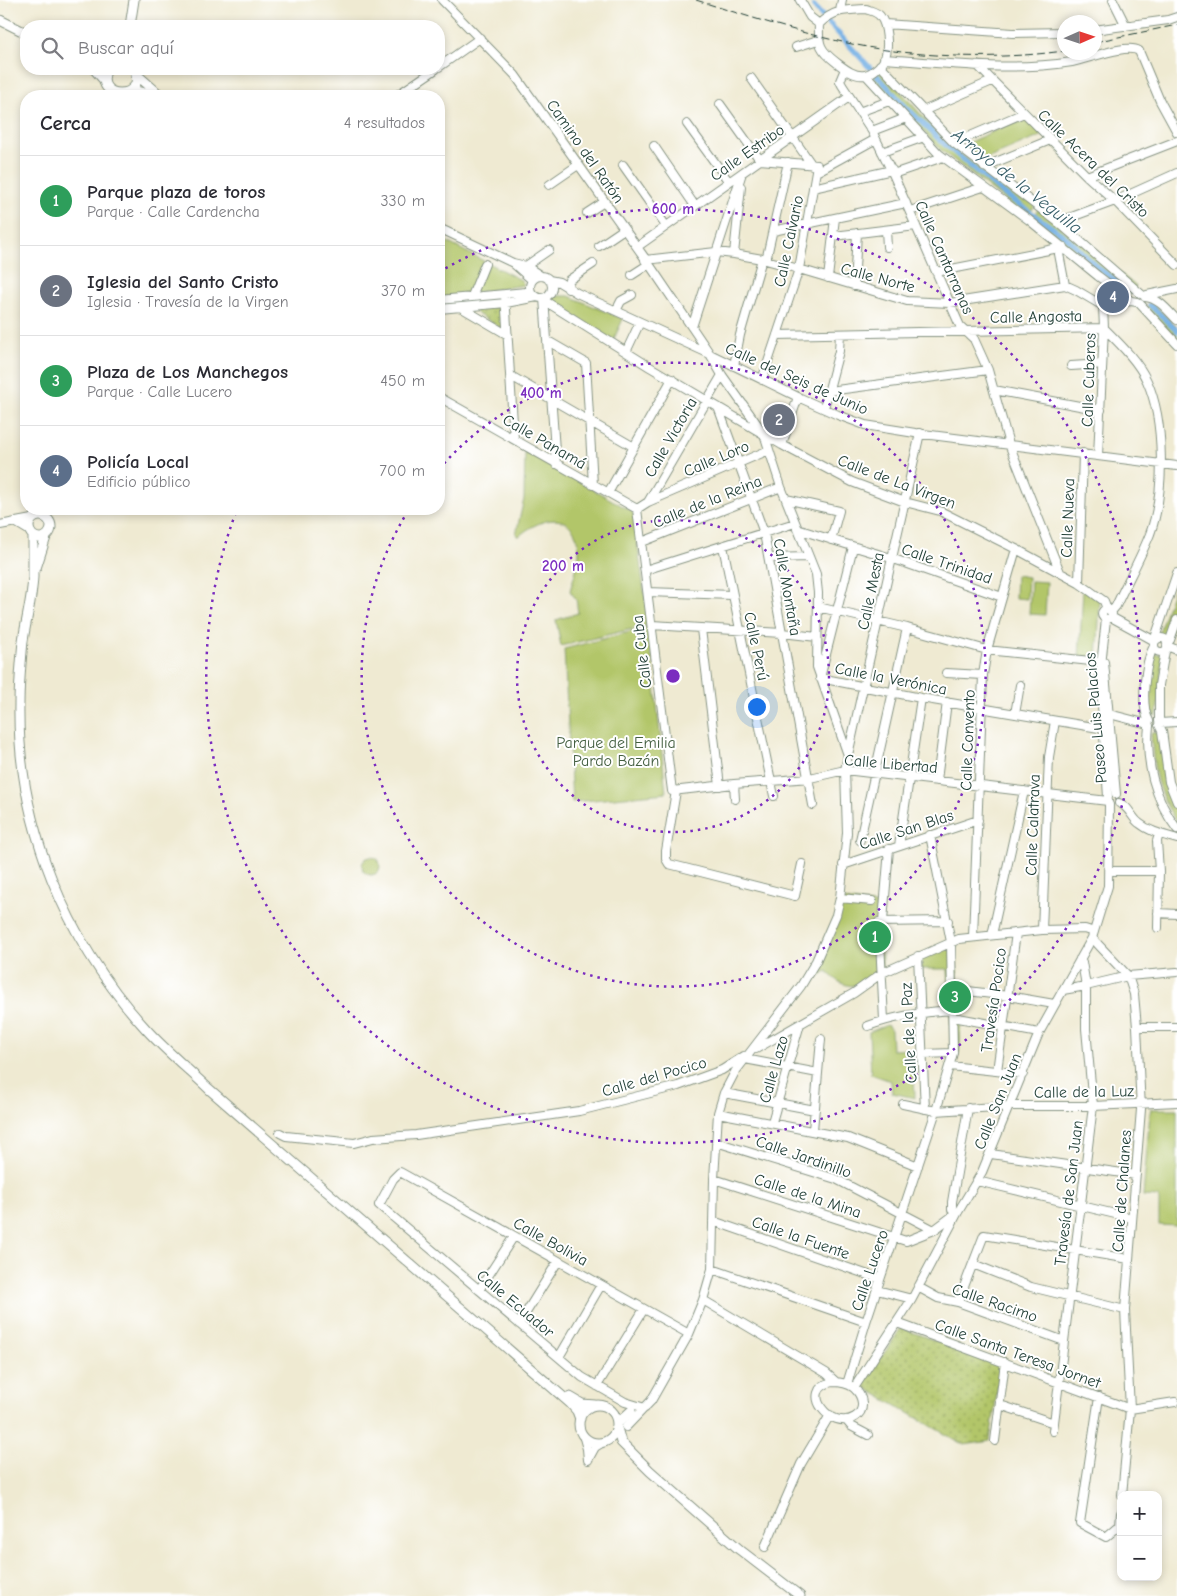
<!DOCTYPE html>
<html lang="es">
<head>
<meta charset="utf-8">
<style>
	:root { --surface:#fff; --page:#f2f2f3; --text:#2b2b33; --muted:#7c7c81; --line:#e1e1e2; --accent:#2563eb }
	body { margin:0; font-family:"Comic Neue",sans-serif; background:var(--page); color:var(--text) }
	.controls { position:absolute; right:15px; bottom:15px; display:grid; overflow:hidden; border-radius:10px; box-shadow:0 2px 8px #0003 }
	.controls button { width:45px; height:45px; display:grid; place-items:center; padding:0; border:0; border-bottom:1px solid var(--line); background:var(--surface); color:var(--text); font:25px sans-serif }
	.compass { position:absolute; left:1057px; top:15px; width:45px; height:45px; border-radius:50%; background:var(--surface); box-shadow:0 2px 8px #0003; rotate:87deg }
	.you { position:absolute; left:756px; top:706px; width:18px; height:18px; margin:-12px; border:4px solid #fff; border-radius:50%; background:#1a73e8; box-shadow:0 0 0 8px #1a73e833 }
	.badge { display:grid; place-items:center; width:32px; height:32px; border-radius:50%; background:var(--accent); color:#fff; font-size:16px; font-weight:700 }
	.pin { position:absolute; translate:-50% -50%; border:2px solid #fff; box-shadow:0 1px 5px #0006 }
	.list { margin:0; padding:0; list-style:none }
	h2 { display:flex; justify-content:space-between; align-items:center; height:65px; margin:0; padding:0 20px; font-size:21px }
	h2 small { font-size:16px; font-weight:400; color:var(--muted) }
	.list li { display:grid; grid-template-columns:32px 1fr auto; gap:15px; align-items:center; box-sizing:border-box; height:90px; padding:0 20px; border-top:1px solid var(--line) }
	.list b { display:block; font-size:19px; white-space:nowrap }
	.list p { margin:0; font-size:16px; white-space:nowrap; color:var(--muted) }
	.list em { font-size:16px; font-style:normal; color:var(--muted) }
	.icon { flex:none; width:28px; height:28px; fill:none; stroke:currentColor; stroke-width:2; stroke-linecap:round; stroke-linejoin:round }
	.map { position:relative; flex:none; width:1177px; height:1596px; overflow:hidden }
	.search { position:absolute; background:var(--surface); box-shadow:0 2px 8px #0003; left:20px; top:20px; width:425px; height:55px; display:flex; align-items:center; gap:12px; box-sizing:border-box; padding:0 18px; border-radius:20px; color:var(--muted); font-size:19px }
	.panel { position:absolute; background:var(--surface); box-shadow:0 2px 8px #0003; left:20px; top:90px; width:425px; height:425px; border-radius:20px }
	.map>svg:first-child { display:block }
	.park { fill:#b2c669; stroke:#68824e }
	.garden { fill:url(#garden-dots); stroke:#68824e }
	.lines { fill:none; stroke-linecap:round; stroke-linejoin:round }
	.stream { stroke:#72afe4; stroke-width:1 }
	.canal { stroke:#72afe4; stroke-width:5.5 }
	.minor-casing { stroke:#879483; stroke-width:10 }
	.major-casing { stroke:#879483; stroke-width:11 }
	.minor { stroke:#fff; stroke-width:8 }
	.major { stroke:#fff; stroke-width:9 }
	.rail { stroke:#1f3d34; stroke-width:1; stroke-dasharray:8 4; stroke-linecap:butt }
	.ring { fill:none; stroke:#7b2cbf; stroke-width:2.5; stroke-dasharray:2.5 5 }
	.labels { text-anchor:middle; stroke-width:4; stroke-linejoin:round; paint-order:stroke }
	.street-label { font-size:16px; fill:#1f3d34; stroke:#fff }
	.park-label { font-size:16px; fill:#445f41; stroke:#fff }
	.water-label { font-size:18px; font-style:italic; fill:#385f69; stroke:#fff }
	.centre { fill:#7b2cbf; stroke:#fff; stroke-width:2.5 }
	.ring-label { font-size:15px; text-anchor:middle; font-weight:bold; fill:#7b2cbf; stroke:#fff; stroke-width:4; stroke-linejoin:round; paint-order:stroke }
</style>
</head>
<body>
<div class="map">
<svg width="1177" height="1596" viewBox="0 0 1177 1596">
	<defs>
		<pattern id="garden-dots" width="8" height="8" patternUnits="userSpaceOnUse" patternTransform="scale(1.25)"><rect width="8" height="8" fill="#b2c669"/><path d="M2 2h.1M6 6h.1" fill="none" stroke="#90a257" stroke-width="1.8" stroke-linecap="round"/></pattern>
	</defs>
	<rect width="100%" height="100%" fill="#fff"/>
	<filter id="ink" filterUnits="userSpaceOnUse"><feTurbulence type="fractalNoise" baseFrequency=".02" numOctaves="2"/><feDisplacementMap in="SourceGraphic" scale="10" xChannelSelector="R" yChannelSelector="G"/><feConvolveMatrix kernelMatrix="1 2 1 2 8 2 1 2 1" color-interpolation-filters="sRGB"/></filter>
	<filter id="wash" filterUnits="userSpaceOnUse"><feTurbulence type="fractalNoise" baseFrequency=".0096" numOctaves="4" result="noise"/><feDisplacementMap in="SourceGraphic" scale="20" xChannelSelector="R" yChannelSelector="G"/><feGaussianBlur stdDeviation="1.12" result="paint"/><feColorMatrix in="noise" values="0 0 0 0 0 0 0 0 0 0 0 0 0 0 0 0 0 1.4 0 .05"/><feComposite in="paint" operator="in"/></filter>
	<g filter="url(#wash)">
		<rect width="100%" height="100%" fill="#efead2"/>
		<path class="park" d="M881,69C907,98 932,130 963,155C985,174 1010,190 1035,205L1027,218L941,150L872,77Z
			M1025,117L1039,130L1041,136L982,161L967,149L965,144Z
			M1038,209L1136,286L1128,297C1095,272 1065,244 1032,219Z
			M439,238L521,280L524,285L439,298Z
			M555,296H569L623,319L612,343L561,309L559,304L551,300V297Z
			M1151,301L1177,326V339L1146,308Z
			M525,451L633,512L649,625L561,646L556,620L578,613L576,599L570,591C573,578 580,562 579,549C575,508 540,517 518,537L516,534L524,499Z
			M1016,575L1028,577L1027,599L1015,598Z
			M1177,579V614L1169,638L1158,635Z
			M1031,581L1047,582L1045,615L1029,614Z
			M1083,590L1100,600L1097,659L1079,658Z
			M649,627L666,793L572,802L564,649Z
			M1153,651L1157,654H1163L1157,715L1148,716L1147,682Z
			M1160,732L1173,800L1177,807V823C1155,789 1154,772 1151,733Z
			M362 866a9 9 0 1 1 18 0a9 9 0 1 1-18 0Z
			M843,900L881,905L882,967C878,970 875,975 870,979C856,992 838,985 827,971L820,975L818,967Z
			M953,943C959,980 963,1016 959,1053L952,1051L948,969H922L921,958Z
			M887,1025L891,1030L892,1050L913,1049L915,1098L892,1093L891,1081L871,1074L869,1032Z
			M1151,1109H1177V1226L1159,1225V1197L1143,1196L1150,1113Z"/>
		<path class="garden" d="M501,306L502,329L470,309Z
			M901,1328L1001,1365L990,1441L964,1445L862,1386Z"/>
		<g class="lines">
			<path class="stream" d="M810,0L814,7"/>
			<path class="canal" d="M814,7L907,108L941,141L1001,192L1067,238L1098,268L1131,291
				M1150,305L1177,331"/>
		</g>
	</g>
	<g filter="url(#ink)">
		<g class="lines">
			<defs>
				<path id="minor" d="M442,0L515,75L649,264L710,354L722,375L764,434L781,487L816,574L818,593L817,667L848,755L845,770L847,833L840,898L836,915L816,961L801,986L735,1072L724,1093L718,1113L714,1179L712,1269L703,1300L689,1334L651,1401L626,1427
					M800,0L810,17L819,24
					M1113,0L1126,26
					M866,9C871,11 877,12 880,16C887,24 889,47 885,58C883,64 872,74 865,75C855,77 845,69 837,63C820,50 818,45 819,24C835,9 846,10 866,9Z
					M840,11L842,0
					M885,24L1013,33L1064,32
					M1094,30L1168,20L1177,17
					M796,47L818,40
					M884,59C947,63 1010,72 1072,62C1088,59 1127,43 1139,51L1160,101L1177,132
					M880,65L954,143L1058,222L1141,294
					M977,65L1087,176L1115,201L1177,265
					M439,67L480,38
					M845,69L840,81L842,85L872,131L893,174L960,326L974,339L988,370L1009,444L1060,572
					M866,75L939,154L1029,220L1098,276L1131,301L1137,302
					M751,78L812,165
					M396,96L436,69
					M720,104L760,160L817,165L799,269L762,380
					M923,111L992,81
					M859,112L889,101
					M687,124L729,182
					M872,131L906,118
					M954,143L1024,113
					M654,146L695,206
					M882,152L924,137
					M623,165L666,226
					M984,167L1050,140
					M816,172L876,139
					M893,174L943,157
					M1087,176L1177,141
					M549,185L578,165
					M813,188L892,170
					M910,211L983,187
					M587,213L604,202
					M1058,222L1115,201L1177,173
					M439,228L513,263L526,266L541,276
					M886,230L887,247
					M773,231L906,203
					M834,236L916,226
					M599,246L624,229
					M637,247L849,97
					M1064,247L1059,254L1065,285
					M734,254L741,187
					M645,260L716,252L734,254L762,259L799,269L907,301L950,303L1065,285L1076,290L1103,306L1131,301
					M514,264L532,280
					M526,266L549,250
					M936,272L1064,247
					M632,275L649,264
					M530 287a11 11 0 1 1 22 0a11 11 0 1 1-22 0Z
					M828,278L835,218
					M549,280L559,282L577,293L710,354L798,397L838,415L865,425L915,433L1177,466
					M854,286L857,233
					M568,289L569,280L593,264
					M505,294L514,439
					M1147,295L1177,289
					M472,296L485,264
					M1145,297C1159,298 1168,311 1177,320
					M544,298L556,464
					M439,300L526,292L530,290
					M545,301L650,367L782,445L852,482L905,502L940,511L1016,549L1079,583L1104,601L1107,609
					M1140,304L1177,344
					M462,308L508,335
					M439,309L506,303L537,297
					M616,311L621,301L632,295
					M692,327L742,173
					M777,335L1104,328C1119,343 1138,361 1147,381C1165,421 1165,493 1150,534C1140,559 1127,582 1116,606L1111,612
					M548,341L586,363L593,485
					M626,352L640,322
					M734,366L740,335L762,259L767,256L788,162
					M1071,366L1102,364
					M511,376L634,447
					M994,390L1101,410
					M829,391L988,370
					M439,397L637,509
					M718,407L764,533L813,805
					M824,408L839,351L840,334
					M782,445L798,397
					M1098,456L1104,328L1103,306
					M608,493L672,379
					M786,499L839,511L831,540
					M648,502L769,450
					M637,509L672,791L734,784L810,778L845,770L1108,801
					M637,509L648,502L722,375
					M15,522L30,531
					M0,525L32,519
					M797,529L891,558L1002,597
					M642,542L781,487
					M723,546L774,796
					M853,547L820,678L921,698L1105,729
					M769,558L809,557
					M645,570L795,523
					M1079,583L1083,453
					M648,592L732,595
					M818,607L907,628L987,650L1100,662
					M1102 614a5 5 0 1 1 10 0a5 5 0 1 1-10 0Z
					M1111,617L1153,640L1154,643
					M1106,619L1100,675L1108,797
					M652,625L782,633L817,637
					M701,629L720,786
					M1154 645a7 7 0 1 1 14 0a7 7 0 1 1-14 0Z
					M1156,640V635L1177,573
					M1167,643L1170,640L1177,620
					M1167,646L1177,650
					M1104,662L1116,794
					M946,673L983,675
					M1015,714L1020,685
					M1109,714L1148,724
					M1149,721C1140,705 1145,662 1154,646
					M1159,721V685L1165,651
					M1160,723L1177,722
					M1159,725L1162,731L1169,782L1177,802
					M1149,726C1145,762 1155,800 1177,829
					M848,755L920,433
					M937,780L947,702
					M734,784L735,799
					M676,791L666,851V859L669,864L795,896L802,864
					M1119,803C1129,806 1131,817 1139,823C1150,832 1164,835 1177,839
					M860,840L907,628
					M899,846L921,698
					M843,865L978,820
					M1109,871H1159
					M840,898L872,901
					M1158,913L1177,914
					M883,921L889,849
					M1158,928L1159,871L1157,841L1159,834
					M1042,930L1049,757L1055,721
					M992,935L1024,791
					M973,937L983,675L987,650L1016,549
					M918,956L925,1109
					M952,989L1008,996L1054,1004
					M1063,990L1086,986L1128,976L1177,972
					M953,1017L1039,1033
					M884,1020L879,922L948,921
					M868,1026C895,1016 923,1012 952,1010
					M1137,1027H1177
					M756,1049L854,993L882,973L959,939L1042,930L1085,929L1094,932
					M923,1054L953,1053
					M745,1059L818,1073
					M950,1066L1023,1074
					M997,1071L1016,933
					M724,1093L815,1110
					M903,1104L936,1111L1010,1106H1093L1177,1102
					M718,1113L848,1138L918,1166
					M772,1122L800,1024
					M813,1130L821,1039
					M280,1133L286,1136L354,1143L373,1138L416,1135L579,1111L678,1086L722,1070L744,1056
					M716,1142L836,1179L934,1230
					M991,1154L1136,1175
					M714,1179L906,1241L934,1230L958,1212L952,1210V1202L968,1108
					M977,1181L1132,1218
					M713,1221L880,1279
					M973,1264L1031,1287L1125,1310
					M712,1269L866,1322
					M918,1287L938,1298L958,1302L1064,1341
					M479,1290L514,1236
					M877,1290L912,1299
					M703,1300L826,1373L836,1382
					M958,1302L984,1235L1129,1259
					M897,1323L1130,1409L1125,1310L1141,1109L1137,1027L1134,994L1128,976L1092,938
					M519,1324L558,1261
					M559,1357L601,1285
					M832,1382C840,1382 848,1383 854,1388C863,1396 866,1410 855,1417C831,1432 798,1390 832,1382Z
					M847,1384L866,1322L936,1111L953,1053L951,942L930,835
					M597,1386L644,1309
					M854,1388L912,1299L958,1212L982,1172L1039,1033L1092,938L1108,886L1109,805
					M1099,1397L1080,1523L1106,1537L1120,1525L1121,1513
					M1000,1405L1054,1423
					M645,1408L625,1402L582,1377L379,1205L393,1179L400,1172L689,1334
					M846,1420L851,1426L868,1435
					M1053,1431L1093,1106L1086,1029V986L1082,962L1080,959
					M584,1438L587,1449L588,1460
					M995,1441L1005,1362
					M589,1458L595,1447L600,1444
					M1122,1495L1130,1409L1175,1402
					M765,1547L801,1464L830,1415"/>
				<path id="major" d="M0,20L26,33
					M130,26L134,0
					M94,69L104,80
					M107,69C91,101 149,101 134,69
					M136,74L161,96
					M131,90L157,96
					M29 527a11 11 0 1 1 22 0a11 11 0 1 1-22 0Z
					M33,536C33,550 33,564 33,577C32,599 26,620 23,641C21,662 19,684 19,705C17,825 66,941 146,1029C165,1050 188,1069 209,1089L570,1403L577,1411L580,1419
					M36,568L46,537
					M570,1397L582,1404L595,1405
					M579 1424a19 19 0 1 1 38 0a19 19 0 1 1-38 0Z
					M617,1424L631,1411
					M617,1428L621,1442L650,1471L740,1550L800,1596"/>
			</defs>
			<use href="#minor" class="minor-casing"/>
			<use href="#major" class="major-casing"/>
			<use href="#minor" class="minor"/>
			<use href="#major" class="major"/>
			<path class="rail" d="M696,0C756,19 817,39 879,49C940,58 1004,59 1064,51
				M1094,42L1177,25"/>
		</g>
	</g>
	<g class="ring">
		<circle cx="673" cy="676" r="156"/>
		<path d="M439 469A312 312 0 1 1 408 511"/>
		<path d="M439 272A467 467 0 1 1 236 512"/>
	</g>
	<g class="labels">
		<g class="street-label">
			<text transform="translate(586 151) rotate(55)" y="6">Camino del Ratón</text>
			<text transform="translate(747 152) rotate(-35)" y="6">Calle Estribo</text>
			<text transform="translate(1094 163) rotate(44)" y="6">Calle Acera del Cristo</text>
			<text transform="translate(788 241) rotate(-78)" y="6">Calle Calvario</text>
			<text transform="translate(945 257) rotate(66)" y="6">Calle Cantarranas</text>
			<text transform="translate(878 277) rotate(15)" y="6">Calle Norte</text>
			<text transform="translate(1036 316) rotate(-1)" y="6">Calle Angosta</text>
			<text transform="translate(797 378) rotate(24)" y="6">Calle del Seis de Junio</text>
			<text transform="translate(1088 380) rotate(-88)" y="6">Calle Cuberos</text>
			<text transform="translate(670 437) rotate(-60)" y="6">Calle Victoria</text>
			<text transform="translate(545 441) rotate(30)" y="6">Calle Panamá</text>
			<text transform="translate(716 458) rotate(-23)" y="6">Calle Loro</text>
			<text transform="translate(897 481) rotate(21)" y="6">Calle de La Virgen</text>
			<text transform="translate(707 501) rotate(-22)" y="6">Calle de la Reina</text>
			<text transform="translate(1067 518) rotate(-88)" y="6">Calle Nueva</text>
			<text transform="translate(947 563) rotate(19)" y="6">Calle Trinidad</text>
			<text transform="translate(788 587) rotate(80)" y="6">Calle Montaña</text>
			<text transform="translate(870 591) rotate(-78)" y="6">Calle Mesta</text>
			<text transform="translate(757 646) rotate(78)" y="6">Calle Perú</text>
			<text transform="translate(641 652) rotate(-97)" y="6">Calle Cuba</text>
			<text transform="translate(891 678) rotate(11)" y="6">Calle la Verónica</text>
			<text transform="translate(1095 718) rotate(-95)" y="6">Paseo Luis Palacios</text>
			<text transform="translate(967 740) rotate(-88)" y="6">Calle Convento</text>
			<text transform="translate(891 763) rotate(5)" y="6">Calle Libertad</text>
			<text transform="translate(1032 825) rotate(-88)" y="6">Calle Calatrava</text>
			<text transform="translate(906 829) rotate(-18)" y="6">Calle San Blas</text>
			<text transform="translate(993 1000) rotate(-82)" y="6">Travesía Pocico</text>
			<text transform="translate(908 1033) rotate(-93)" y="6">Calle de la Paz</text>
			<text transform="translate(773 1069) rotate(-74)" y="6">Calle Lazo</text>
			<text transform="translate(654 1076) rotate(-16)" y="6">Calle del Pocico</text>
			<text transform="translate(1084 1091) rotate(-1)" y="6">Calle de la Luz</text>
			<text transform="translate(997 1101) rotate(-68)" y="6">Calle San Juan</text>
			<text transform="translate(804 1156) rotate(19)" y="6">Calle Jardinillo</text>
			<text transform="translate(1121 1191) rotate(-86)" y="6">Calle de Chalanes</text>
			<text transform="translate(1068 1193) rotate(-83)" y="6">Travesía de San Juan</text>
			<text transform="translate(808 1195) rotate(18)" y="6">Calle de la Mina</text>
			<text transform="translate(801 1237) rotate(19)" y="6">Calle la Fuente</text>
			<text transform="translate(551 1241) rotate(29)" y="6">Calle Bolivia</text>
			<text transform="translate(869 1270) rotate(-71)" y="6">Calle Lucero</text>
			<text transform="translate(995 1302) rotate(19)" y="6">Calle Racimo</text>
			<text transform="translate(516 1303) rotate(40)" y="6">Calle Ecuador</text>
			<text transform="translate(1018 1353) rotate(20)" y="6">Calle Santa Teresa Jornet</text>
		</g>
		<g class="park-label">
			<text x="616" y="748">Parque del Emilia<tspan x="616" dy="18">Pardo Bazán</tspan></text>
		</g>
		<g class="water-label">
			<text transform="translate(1017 181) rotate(38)" y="6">Arroyo de la Veguilla</text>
		</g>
	</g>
	<circle cx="673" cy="676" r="8" class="centre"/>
	<g class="ring-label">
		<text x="673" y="214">600 m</text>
		<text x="541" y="398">400 m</text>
		<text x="563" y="571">200 m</text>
	</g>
</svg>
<div class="controls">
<button>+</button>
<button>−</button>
</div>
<svg class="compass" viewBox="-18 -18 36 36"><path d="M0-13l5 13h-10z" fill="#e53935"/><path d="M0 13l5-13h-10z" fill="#7c7c81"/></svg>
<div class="you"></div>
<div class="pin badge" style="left:875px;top:937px;background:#2e9e5b">1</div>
<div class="pin badge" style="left:779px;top:420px;background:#6b7280">2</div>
<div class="pin badge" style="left:955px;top:997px;background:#2e9e5b">3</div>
<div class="pin badge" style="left:1113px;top:297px;background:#5c6f8a">4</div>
<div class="search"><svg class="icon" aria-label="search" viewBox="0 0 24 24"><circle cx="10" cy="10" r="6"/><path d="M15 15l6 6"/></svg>Buscar aquí</div>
<section class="panel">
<h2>Cerca<small>4 resultados</small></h2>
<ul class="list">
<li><span class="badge" style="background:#2e9e5b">1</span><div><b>Parque plaza de toros</b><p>Parque · Calle Cardencha</p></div><em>330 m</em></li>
<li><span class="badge" style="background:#6b7280">2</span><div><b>Iglesia del Santo Cristo</b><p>Iglesia · Travesía de la Virgen</p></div><em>370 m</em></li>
<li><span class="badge" style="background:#2e9e5b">3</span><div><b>Plaza de Los Manchegos</b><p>Parque · Calle Lucero</p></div><em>450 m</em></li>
<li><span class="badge" style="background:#5c6f8a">4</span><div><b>Policía Local</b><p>Edificio público</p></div><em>700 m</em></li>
</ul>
</section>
</div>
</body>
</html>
